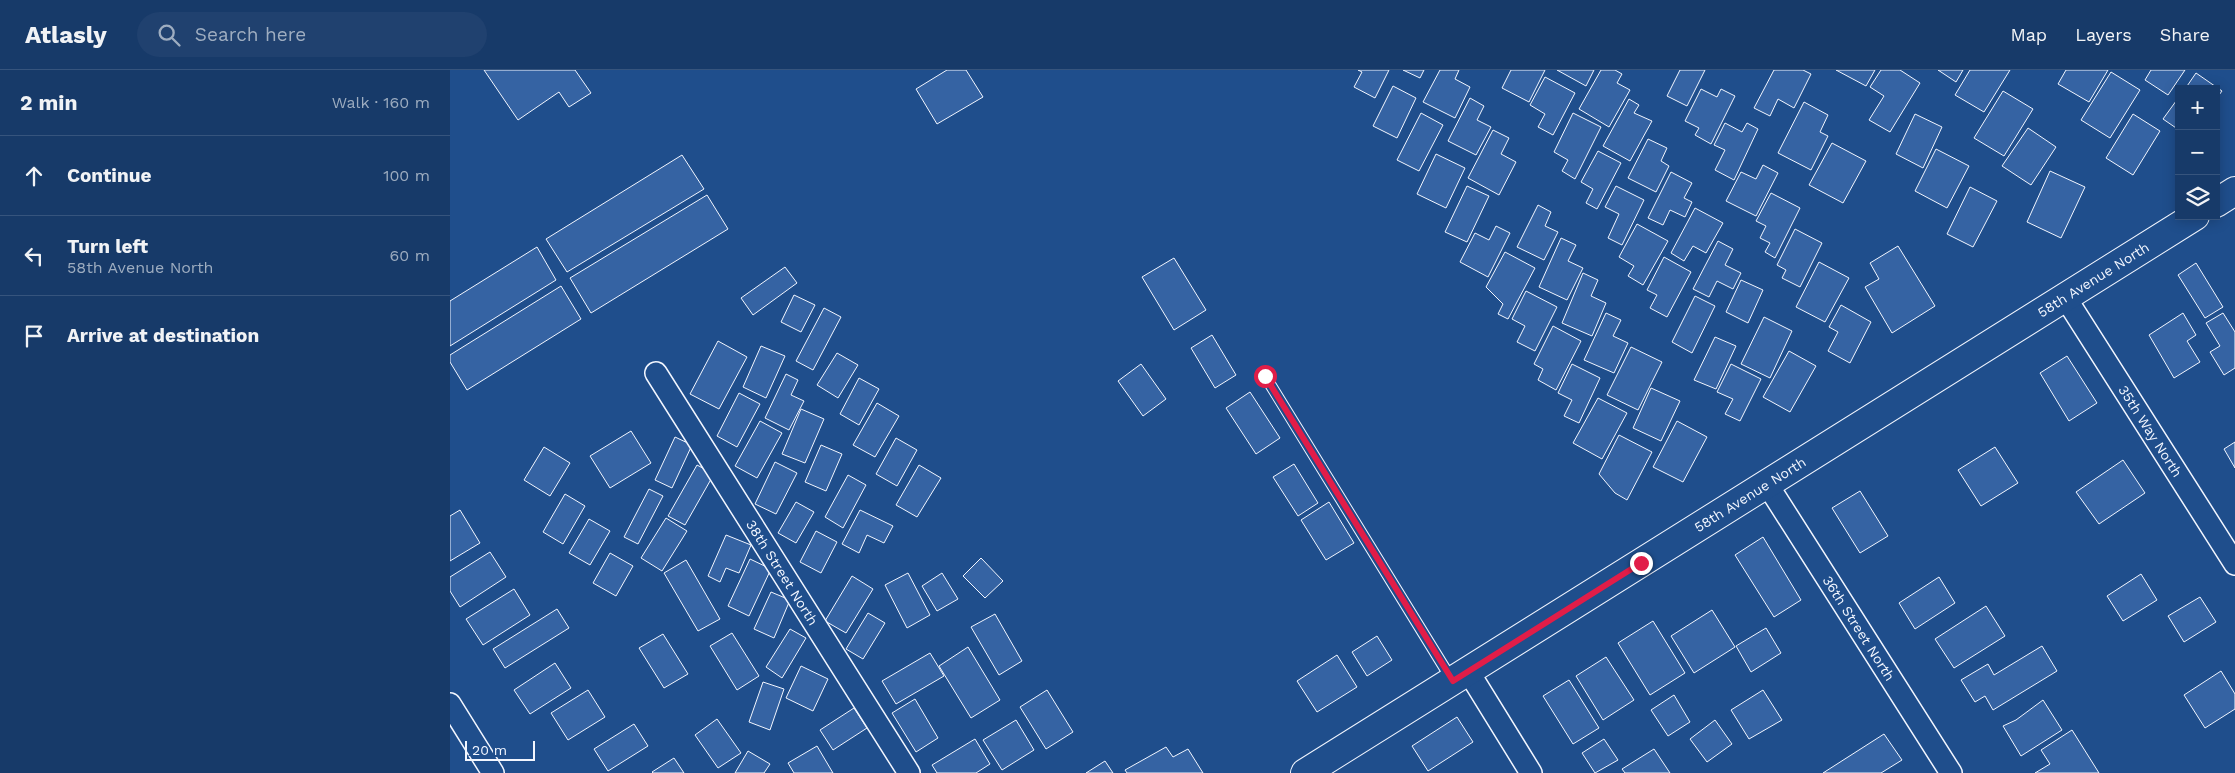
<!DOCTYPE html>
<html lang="en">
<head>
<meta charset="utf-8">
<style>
	:root { --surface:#173a69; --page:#20416f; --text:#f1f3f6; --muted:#9eadc0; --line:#36547d }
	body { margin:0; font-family:"Work Sans",sans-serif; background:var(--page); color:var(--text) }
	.controls { position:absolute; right:15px; top:15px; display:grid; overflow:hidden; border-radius:0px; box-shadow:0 2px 12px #0003 }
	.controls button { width:45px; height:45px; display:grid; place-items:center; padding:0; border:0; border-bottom:1px solid var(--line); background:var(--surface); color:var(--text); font:25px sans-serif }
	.scale { position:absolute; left:15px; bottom:12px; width:70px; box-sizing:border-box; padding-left:5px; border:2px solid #f2f6ff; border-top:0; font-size:14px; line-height:18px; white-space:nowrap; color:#f2f6ff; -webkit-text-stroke:4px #1f4e8c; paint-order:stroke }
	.stop { position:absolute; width:15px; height:15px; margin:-11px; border:4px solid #e11d48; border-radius:50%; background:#fff }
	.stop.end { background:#e11d48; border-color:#fff; box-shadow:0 1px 5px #0008 }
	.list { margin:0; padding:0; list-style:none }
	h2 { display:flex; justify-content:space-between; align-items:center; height:65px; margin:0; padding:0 20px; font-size:21px }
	h2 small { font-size:16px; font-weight:400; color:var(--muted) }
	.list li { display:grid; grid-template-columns:32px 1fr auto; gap:15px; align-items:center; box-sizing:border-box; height:80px; padding:0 20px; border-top:1px solid var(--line) }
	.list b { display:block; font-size:19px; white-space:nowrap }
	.list p { margin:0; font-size:16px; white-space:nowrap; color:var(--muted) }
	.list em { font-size:16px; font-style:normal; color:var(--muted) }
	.icon { flex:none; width:28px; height:28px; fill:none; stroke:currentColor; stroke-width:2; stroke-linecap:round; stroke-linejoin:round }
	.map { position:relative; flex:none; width:1785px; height:703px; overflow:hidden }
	header { display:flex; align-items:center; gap:30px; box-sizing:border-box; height:70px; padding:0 25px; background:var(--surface); border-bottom:1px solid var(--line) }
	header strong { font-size:24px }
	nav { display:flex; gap:28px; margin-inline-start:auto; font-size:18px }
	.search { width:350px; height:45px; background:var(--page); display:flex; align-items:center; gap:12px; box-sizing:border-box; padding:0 18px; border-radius:28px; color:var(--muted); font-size:19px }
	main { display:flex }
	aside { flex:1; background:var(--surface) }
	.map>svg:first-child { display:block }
	.building { fill:#3563a3; stroke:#f2f6ff }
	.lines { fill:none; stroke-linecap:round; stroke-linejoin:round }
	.lane-casing { stroke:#f2f6ff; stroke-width:12 }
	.street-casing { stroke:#f2f6ff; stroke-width:24 }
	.secondary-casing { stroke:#f2f6ff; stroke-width:30 }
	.lane { stroke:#1f4e8c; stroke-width:10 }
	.street { stroke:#1f4e8c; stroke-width:21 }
	.secondary { stroke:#1f4e8c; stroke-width:28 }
	.route { stroke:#e11d48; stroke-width:6 }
	.labels { text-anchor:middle; stroke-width:4; stroke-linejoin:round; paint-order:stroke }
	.street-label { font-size:14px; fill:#f2f6ff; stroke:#1f4e8c }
</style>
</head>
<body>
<header>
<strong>Atlasly</strong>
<div class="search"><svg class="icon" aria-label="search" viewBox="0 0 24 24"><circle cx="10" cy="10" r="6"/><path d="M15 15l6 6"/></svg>Search here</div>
<nav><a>Map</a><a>Layers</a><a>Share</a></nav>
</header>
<main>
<aside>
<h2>2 min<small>Walk · 160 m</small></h2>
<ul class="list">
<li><svg class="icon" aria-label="ahead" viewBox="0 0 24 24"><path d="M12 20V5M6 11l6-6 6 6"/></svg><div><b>Continue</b></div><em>100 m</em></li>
<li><svg class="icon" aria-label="left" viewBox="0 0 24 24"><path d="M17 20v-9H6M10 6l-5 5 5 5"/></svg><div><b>Turn left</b><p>58th Avenue North</p></div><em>60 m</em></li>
<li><svg class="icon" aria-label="arrive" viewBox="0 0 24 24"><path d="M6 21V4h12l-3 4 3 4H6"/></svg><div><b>Arrive at destination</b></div></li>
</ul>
</aside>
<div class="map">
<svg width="1785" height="703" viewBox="0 0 1785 703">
	<rect width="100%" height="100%" fill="#1f4e8c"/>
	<path class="building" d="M34,0H125L141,23L119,37L109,22L68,50Z
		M497,0H516L533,27L487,54L466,19Z
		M908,0H939L925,28L904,17L912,2Z
		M953,0H974L970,8Z
		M990,0H1009L1005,9L1020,17L1005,48L973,32Z
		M1061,0H1095L1079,32L1052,18Z
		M1107,0H1144L1136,16Z
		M1151,0H1165L1172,4L1167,13L1180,20L1159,57L1129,39Z
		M1230,0H1255L1237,36L1217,26Z
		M1324,0H1353L1361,4L1344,38L1328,29L1320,46L1304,38Z
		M1386,0H1425L1416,16Z
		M1431,0H1450L1470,13L1440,62L1419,50L1434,26L1420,17Z
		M1488,0H1513L1506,12Z
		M1520,0H1560L1534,42L1505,25Z
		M1616,0H1658L1639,32L1608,14Z
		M1701,0H1735L1718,25L1695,10Z
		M1661,2L1690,20L1660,68L1631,50Z
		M1746,3L1772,21L1766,29V19H1735Z
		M1095,7L1125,23L1103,65L1088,57L1095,44L1080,35Z
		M943,16L966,28L947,68L923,56Z
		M1251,19L1267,27L1271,19L1285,26L1261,74L1245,65L1249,58L1235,51Z
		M1553,21L1583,39L1554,86L1524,68Z
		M1729,27V60L1713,49Z
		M1020,28L1034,36L1027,50L1041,57L1026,85L998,71Z
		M1179,29L1189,35L1184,43L1202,51L1180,91L1153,76Z
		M1354,32L1378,45L1370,62L1378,66L1361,100L1328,83Z
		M971,43L993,55L969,101L947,90Z
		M1123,43L1151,57L1125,109L1112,101L1118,90L1104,82Z
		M1465,44L1492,57L1473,98L1446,84Z
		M1683,44L1710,61L1683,105L1656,88Z
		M1275,53L1292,62L1297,53L1308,59L1284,110L1265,100L1275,80L1264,75Z
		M1578,58L1606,77L1581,115L1552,96Z
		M1043,60L1059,68L1051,84L1066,92L1049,125L1018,108Z
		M1198,69L1217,78L1211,91L1219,96L1206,122L1178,108Z
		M1382,73L1416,91L1393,133L1359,115Z
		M1486,79L1519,96L1497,138L1465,121Z
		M1148,81L1171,93L1147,139L1136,133L1143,119L1131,112Z
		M986,84L1015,98L996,138L967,124Z
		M232,85L254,119L117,202L96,169Z
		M1313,95L1328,103L1306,146L1276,131L1291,102L1306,109Z
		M1600,101L1635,117L1611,168L1577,152Z
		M1221,102L1242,113L1234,128L1242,132L1235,147L1220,140L1213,155L1198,148Z
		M1017,116L1039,126L1017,172L995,162Z
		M1166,116L1194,130L1172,175L1158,168L1169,144L1155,137Z
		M1520,117L1547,131L1523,177L1497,164Z
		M1321,123L1350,138L1325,188L1315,182L1320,173L1310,168L1316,156L1306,151Z
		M257,125L278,159L141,243L120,208Z
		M1088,135L1101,142L1095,156L1108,162L1094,190L1067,177Z
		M1245,138L1273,153L1256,183L1243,176L1234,191L1221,183Z
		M1187,154L1218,171L1193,215L1178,206L1184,196L1169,187Z
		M1046,156L1060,163L1038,207L1010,192L1025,163L1039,170Z
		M1345,159L1372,173L1350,217L1332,208L1336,200L1327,195Z
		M1111,168L1126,175L1118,191L1133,198L1117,230L1089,217Z
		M1268,171L1283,179L1275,195L1291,203L1283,219L1267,211L1259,227L1243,219Z
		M1448,176L1485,236L1442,263L1415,217L1429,209L1420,193Z
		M87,177L106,210L0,276V231Z
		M1055,182L1085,198L1058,249L1048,244L1053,234L1036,217Z
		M1214,187L1241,202L1217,247L1200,238L1207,225L1197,220Z
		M724,188L756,240L724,260L692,207Z
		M1369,192L1399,208L1375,252L1346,237Z
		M1746,193L1773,237L1755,248L1728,205Z
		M335,197L347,213L303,245L291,228Z
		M1133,203L1148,210L1141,226L1156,233L1142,266L1112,253Z
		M1291,210L1313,220L1298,253L1276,242Z
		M111,216L131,249L17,320L0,292V285Z
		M1076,221L1107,237L1085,281L1067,272L1075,256L1062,249Z
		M344,225L365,235L351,262L331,252Z
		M1245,226L1265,236L1242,283L1222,272Z
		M1391,235L1421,252L1400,293L1378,281L1388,262L1379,257Z
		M374,238L391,247L363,300L346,291Z
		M1156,243L1171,250L1163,266L1178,273L1164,303L1134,290Z
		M1733,243L1746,265L1737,271L1750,292L1724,308L1699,265Z
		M1773,243L1785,262V298L1774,305L1760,282L1770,276L1756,253Z
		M1314,247L1342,261L1320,308L1291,294Z
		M1103,256L1131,271L1106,320L1088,310L1093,299L1084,294Z
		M762,265L786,305L765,318L741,278Z
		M1265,267L1286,276L1266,319L1244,310Z
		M268,271L297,287L269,339L240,324Z
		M311,276L335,286L316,328L293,317Z
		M1181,277L1212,292L1188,340L1157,325Z
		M1339,281L1366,296L1340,342L1313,327Z
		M387,283L408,295L388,328L367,315Z
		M1617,286L1647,333L1619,351L1590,303Z
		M691,294L716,329L693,346L668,311Z
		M1122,294L1150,308L1129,353L1114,346L1122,330L1108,323Z
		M1281,294L1311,309L1290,351L1275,344L1283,329L1267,322Z
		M336,304L348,310L341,325L354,331L339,360L315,348Z
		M409,308L429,319L409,355L390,344Z
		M1201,318L1230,331L1211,371L1183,358Z
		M800,322L830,368L806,384L776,338Z
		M289,323L310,334L287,377L267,366Z
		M1148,328L1177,343L1152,389L1123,373Z
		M427,333L449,346L425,387L403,375Z
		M351,339L374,349L355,393L332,384Z
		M310,351L332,363L307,408L285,396Z
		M1227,351L1257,367L1233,412L1203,397Z
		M181,361L201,393L160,418L140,386Z
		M1169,365L1202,382L1177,430L1165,423L1149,404Z
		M225,367L242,375L222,418L205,410Z
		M446,368L467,380L447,416L426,404Z
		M1785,372V398L1774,379Z
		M371,375L392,384L376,421L355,412Z
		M94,377L120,393L100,426L74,410Z
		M1545,377L1568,413L1531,436L1508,400Z
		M1673,390L1695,423L1649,454L1626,422Z
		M325,392L347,403L326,444L305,434Z
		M844,394L868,433L848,446L823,407Z
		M247,395L264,404L235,455L218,446Z
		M469,395L491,408L467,447L446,435Z
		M398,405L416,415L393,458L375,447Z
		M199,419L213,426L188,474L174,467Z
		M1410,421L1438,466L1410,483L1382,438Z
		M115,424L135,436L113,474L93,462Z
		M346,432L364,442L346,473L328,463Z
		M879,432L904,473L876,490L851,450Z
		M10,440L30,473L0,491V446Z
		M410,440L443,456L434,473L417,465L409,483L392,474Z
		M216,448L237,461L212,501L191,488Z
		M139,449L160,461L140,495L119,483Z
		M366,461L387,472L371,503L350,492Z
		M276,465L301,475L289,503L276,498L270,512L258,506Z
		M1313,467L1351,530L1324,547L1285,485Z
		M40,482L56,507L10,537L0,521V507Z
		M160,483L183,496L166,526L143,513Z
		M531,488L553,511L535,528L513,506Z
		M300,489L321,499L299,546L278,536Z
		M236,490L270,549L248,561L214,503Z
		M458,503L480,545L457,558L435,515Z
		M492,503L508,529L487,541L472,516Z
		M1691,504L1707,530L1673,551L1657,526Z
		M402,506L423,519L396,563L375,551Z
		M1489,507L1505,533L1465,559L1449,533Z
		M64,519L80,545L33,575L16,549Z
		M321,522L340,530L324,568L304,559Z
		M1750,527L1766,552L1734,572L1718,546Z
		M1536,536L1555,566L1504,598L1485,569Z
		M107,539L119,558L55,598L43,579Z
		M1262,540L1285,577L1244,603L1221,566Z
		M418,543L435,553L413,589L396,579Z
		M545,544L572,591L549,605L521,557Z
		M1203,551L1235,603L1200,625L1168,573Z
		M1316,558L1331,583L1301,602L1286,576Z
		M340,559L356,568L332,608L316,597Z
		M282,563L309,606L287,620L260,576Z
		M213,564L238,604L214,618L189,578Z
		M927,566L942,590L917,606L902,582Z
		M1592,576L1607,601L1543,640L1535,626L1525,632L1511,610L1538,594L1544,605Z
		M518,577L550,630L521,648L489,596Z
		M480,583L494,606L446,634L432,611Z
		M887,585L907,617L867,642L847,611Z
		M1156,587L1184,630L1153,650L1126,606Z
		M105,593L121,618L80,644L64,620Z
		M351,596L378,609L363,641L336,628Z
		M1771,601L1785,624V639L1755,658L1734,625Z
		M1119,610L1149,658L1123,674L1093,626Z
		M313,612L334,619L320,660L299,652Z
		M138,620L155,647L118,670L101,643Z
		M597,620L623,662L596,679L570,637Z
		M1313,620L1332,650L1299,669L1281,640Z
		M1224,625L1240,652L1218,666L1201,640Z
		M465,629L488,668L466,682L442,643Z
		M1593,630L1612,660L1571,686L1553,656L1566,650Z
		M404,638L417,658L383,680L370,660Z
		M1007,647L1023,672L978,701L962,676Z
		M267,649L291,683L268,698L245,665Z
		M566,650L584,680L552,700L533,670Z
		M1265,650L1282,674L1257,692L1240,669Z
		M184,654L198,676L158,701L144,679Z
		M1622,660L1649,703H1585L1600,694L1591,680Z
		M1434,664L1452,690L1431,703H1373Z
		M525,669L540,694L526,703H487L482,695Z
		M1154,669L1168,690L1145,703L1132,683Z
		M367,676L383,703H344L338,693Z
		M716,677L723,687L738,679L753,703H677L675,700Z
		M1204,679L1220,703H1175L1172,699Z
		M298,681L320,694L314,703H285Z
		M224,688L234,703H203L202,702Z
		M655,691L663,703H636Z"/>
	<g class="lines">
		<defs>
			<path id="lane" d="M815,306L1002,610"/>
			<g id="street">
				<path id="s1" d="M1615,227L1785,494"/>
				<path id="s2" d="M206,303L459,703"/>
				<path id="s3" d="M1317,414L1501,703"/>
				<path d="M1018,601L1081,703"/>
				<path d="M0,634L43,703"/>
			</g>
			<g id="secondary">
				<path d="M1766,133L1785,121"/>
				<path id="s4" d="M855,703L1745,146"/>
			</g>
		</defs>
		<use href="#lane" class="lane-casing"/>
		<use href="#street" class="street-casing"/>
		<use href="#secondary" class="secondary-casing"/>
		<use href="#lane" class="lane"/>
		<use href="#street" class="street"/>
		<use href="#secondary" class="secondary"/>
	</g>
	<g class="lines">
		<path class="route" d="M815,306L1003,611L1191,493"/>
	</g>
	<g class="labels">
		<g class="street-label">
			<text dy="5" stroke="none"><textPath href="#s4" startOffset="930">58th Avenue North</textPath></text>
			<text dy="5" stroke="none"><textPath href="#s1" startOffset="159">35th Way North</textPath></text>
			<text dy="5" stroke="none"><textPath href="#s4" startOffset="525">58th Avenue North</textPath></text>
			<text dy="5" stroke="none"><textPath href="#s2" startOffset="236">38th Street North</textPath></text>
			<text dy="5" stroke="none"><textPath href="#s3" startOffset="171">36th Street North</textPath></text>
		</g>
	</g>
</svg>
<div class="controls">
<button>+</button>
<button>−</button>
<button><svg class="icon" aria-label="layers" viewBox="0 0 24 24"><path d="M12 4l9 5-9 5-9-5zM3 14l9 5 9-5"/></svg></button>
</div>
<div class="scale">20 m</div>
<div class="stop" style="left:815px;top:306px"></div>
<div class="stop end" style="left:1191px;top:493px"></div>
</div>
</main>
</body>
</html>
